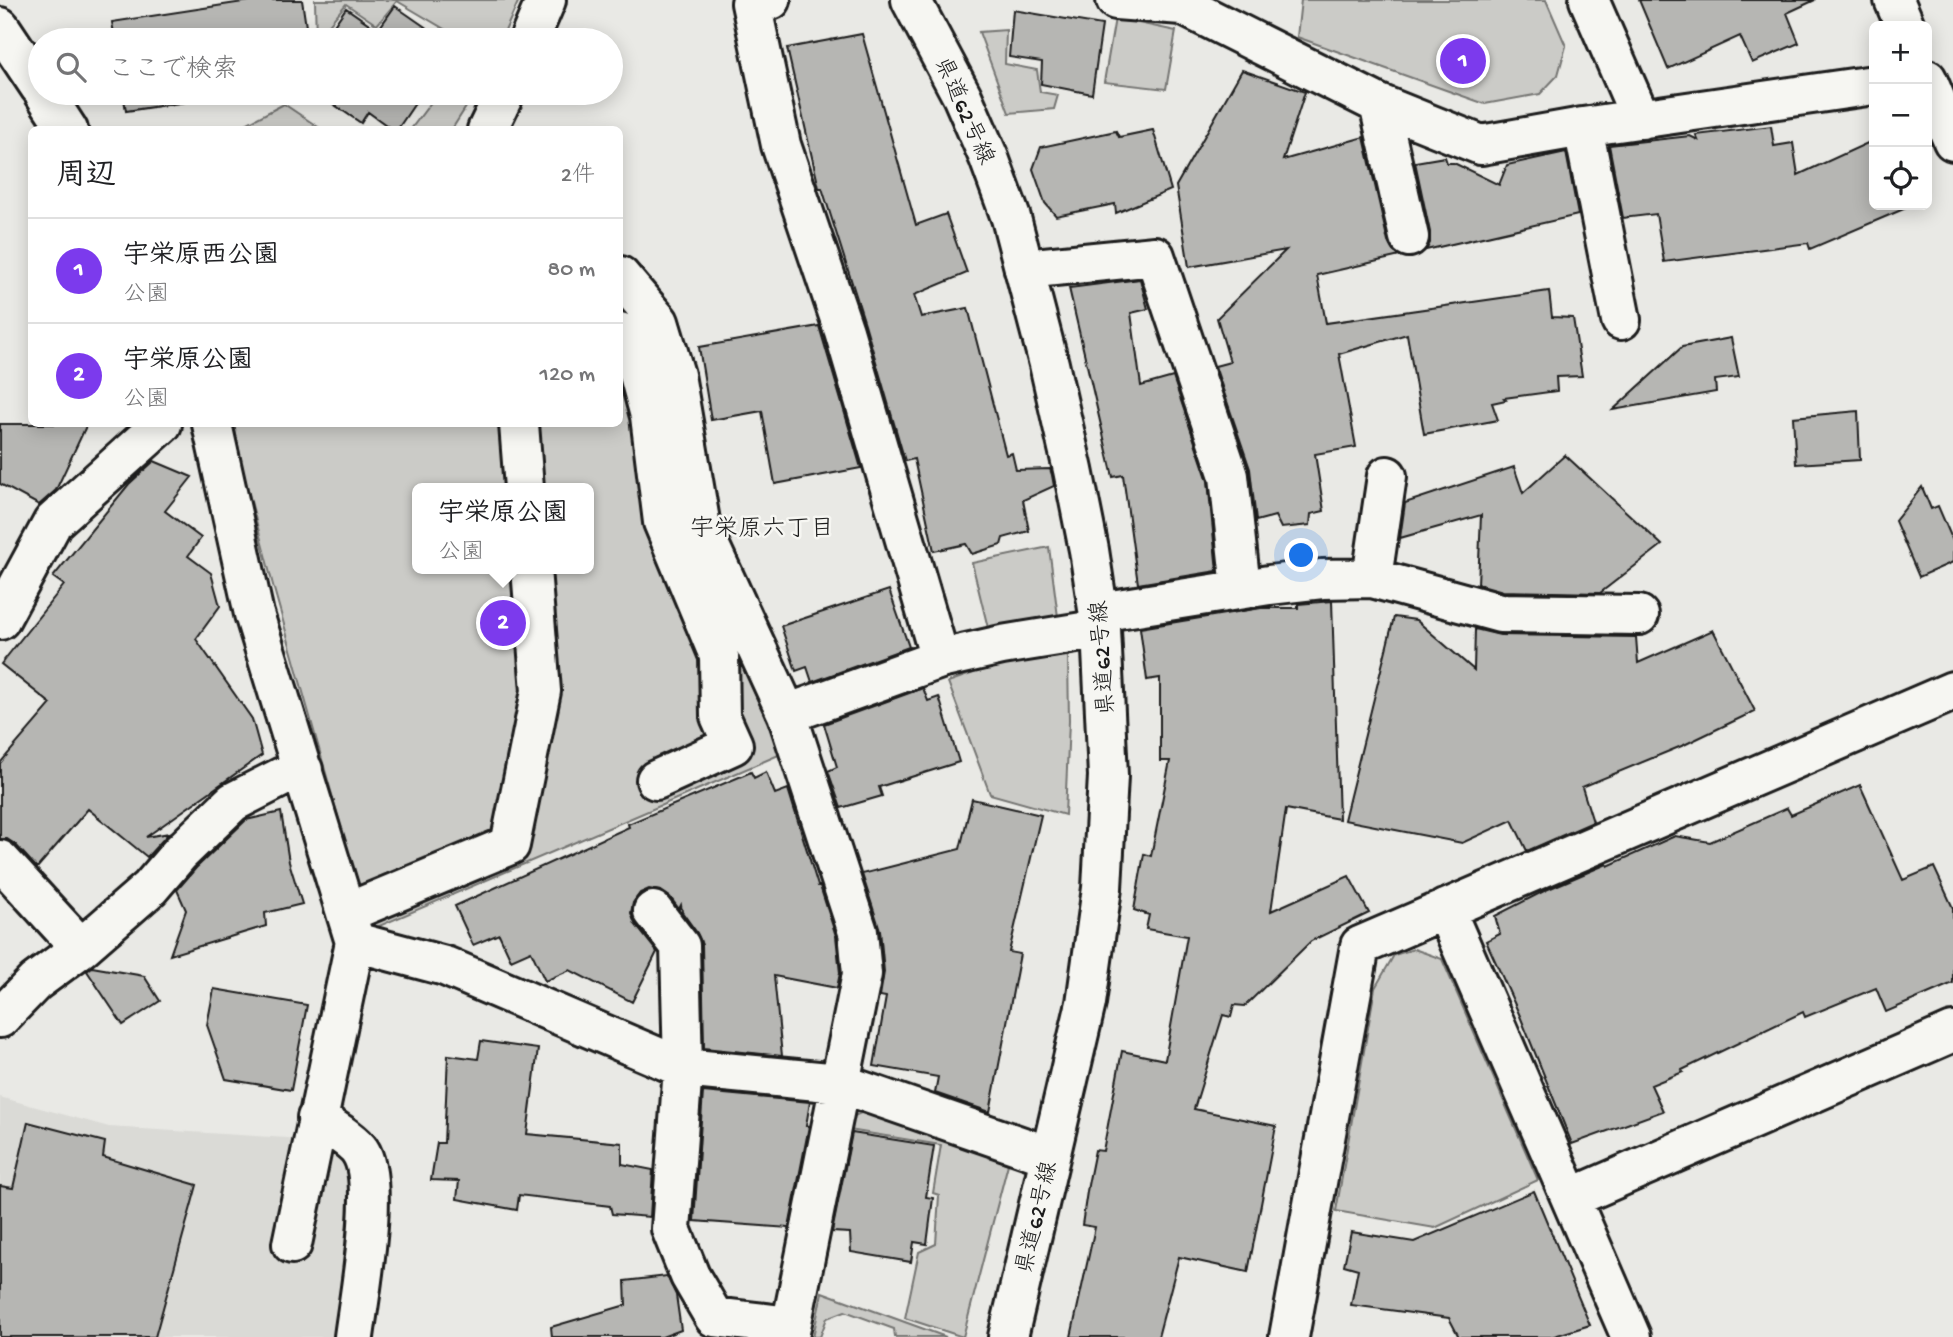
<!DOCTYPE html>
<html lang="ja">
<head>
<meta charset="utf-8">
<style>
	:root { --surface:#fff; --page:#f2f2f2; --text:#202124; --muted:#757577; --line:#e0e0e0; --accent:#7c3aed }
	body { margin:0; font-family:"Gochi Hand","Klee One",sans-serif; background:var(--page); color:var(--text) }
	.controls { position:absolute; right:21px; top:21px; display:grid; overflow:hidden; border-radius:10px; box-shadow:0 4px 18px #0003 }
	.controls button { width:63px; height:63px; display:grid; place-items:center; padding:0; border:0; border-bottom:2px solid var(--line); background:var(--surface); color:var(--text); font:35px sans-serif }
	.you { position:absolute; left:1302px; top:556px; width:24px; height:24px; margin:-18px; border:5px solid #fff; border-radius:50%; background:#1a73e8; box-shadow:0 0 0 10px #1a73e833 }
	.badge { display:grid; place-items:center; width:46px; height:46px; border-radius:50%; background:var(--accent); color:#fff; font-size:23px; font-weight:700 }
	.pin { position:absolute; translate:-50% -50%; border:4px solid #fff; box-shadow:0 2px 7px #0006 }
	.popup { position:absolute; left:412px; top:483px; width:182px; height:91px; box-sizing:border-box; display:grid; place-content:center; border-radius:10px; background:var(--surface); filter:drop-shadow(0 2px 5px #0005); font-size:23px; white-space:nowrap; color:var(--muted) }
	.popup b { font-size:26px; color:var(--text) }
	.popup::after { content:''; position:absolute; left:50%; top:100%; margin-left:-14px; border:14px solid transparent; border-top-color:var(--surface) }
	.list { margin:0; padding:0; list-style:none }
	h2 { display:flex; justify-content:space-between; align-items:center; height:91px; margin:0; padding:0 28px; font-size:30px }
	h2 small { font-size:23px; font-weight:400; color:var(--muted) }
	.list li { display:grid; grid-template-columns:46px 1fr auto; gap:21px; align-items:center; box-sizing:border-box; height:105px; padding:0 28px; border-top:2px solid var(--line) }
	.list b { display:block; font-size:26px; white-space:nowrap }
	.list p { margin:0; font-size:23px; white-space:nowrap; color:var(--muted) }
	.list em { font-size:23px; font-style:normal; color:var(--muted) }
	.icon { flex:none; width:38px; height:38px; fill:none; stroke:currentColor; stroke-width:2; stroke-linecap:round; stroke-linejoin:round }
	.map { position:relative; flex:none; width:1953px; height:1337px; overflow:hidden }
	.search { position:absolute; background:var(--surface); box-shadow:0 4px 18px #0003; left:28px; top:28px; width:595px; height:77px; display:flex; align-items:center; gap:18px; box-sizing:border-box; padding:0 24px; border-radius:38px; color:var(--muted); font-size:26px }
	.panel { position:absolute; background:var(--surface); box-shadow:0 4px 18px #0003; left:28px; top:126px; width:595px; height:301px; border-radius:10px }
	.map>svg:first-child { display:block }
	.built { fill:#dadad6 }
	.green { fill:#cbcbc7; stroke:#747472; stroke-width:2; fill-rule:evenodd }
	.building { fill:#b6b6b3; stroke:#1c1c1c; stroke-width:2 }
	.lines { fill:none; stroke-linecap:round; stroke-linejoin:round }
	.minor-casing { stroke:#1c1c1c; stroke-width:44 }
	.major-casing { stroke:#1c1c1c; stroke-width:44 }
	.minor { stroke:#f6f6f2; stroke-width:38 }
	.major { stroke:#f6f6f2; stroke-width:38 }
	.labels { text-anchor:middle; stroke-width:5; stroke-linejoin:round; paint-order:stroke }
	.street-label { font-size:23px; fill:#1c1c1c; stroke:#f6f6f2 }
	.neighbourhood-label { font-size:24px; fill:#1c1c1c; stroke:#f6f6f2 }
</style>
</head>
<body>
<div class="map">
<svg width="1953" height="1337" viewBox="0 0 1953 1337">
	<rect width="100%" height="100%" fill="#e9e9e5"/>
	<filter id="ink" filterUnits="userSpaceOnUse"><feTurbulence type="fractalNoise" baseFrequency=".0143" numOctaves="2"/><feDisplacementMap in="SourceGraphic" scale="14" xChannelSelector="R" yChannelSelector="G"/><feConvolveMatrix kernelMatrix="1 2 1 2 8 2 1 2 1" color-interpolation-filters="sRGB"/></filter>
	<g filter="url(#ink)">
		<path class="built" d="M0,1097L109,1127L288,1138L352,1152L358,1337H0Z"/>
		<path class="green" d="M315,0H519L501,40H463L397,1L377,25L346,4L316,40Z
			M1301,0H1546L1566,46L1558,75L1540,94L1485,104L1297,37Z
			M1115,18L1176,31L1166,89L1104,82Z
			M1006,30L1005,64L1037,70L1040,92L1058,95L1054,109L1009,113L979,32Z
			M438,93H475L452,129H411Z
			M284,104L321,129L245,130L242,126Z
			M620,315L714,600L781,754L370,930L274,589L243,471L234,424H620ZM417,488H589V569H417Z
			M1049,547L1058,617L989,632L972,563Z
			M1068,656L1069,721L1065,815L990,794L948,682L1002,663Z
			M1414,949L1442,959L1538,1180L1435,1228L1336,1211L1375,988L1394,955Z
			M869,1109L1008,1164L963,1337L905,1318L919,1252L936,1244L939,1195L933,1193L941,1145L849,1130L850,1118Z
			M822,1292L946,1337H895L894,1329L845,1311L827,1318L820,1337H813Z"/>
		<path class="building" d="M256,0H302L308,40H115L112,22Z
			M1639,0H1815L1787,13L1799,43L1752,63L1740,36L1668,69Z
			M395,6L444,40H324L346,8L378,30Z
			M1013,10L1102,25L1092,94L1041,84L1042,62L1009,57Z
			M862,34L916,225L946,214L967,273L914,295L921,317L968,308L1006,455L1012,453L1016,470L1050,469L1052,475L1054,486L1023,500L1029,531L1003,538L1001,545L972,554L966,544L934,551L914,459L905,461L865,324L822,188H819L787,48Z
			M1242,70L1305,92L1283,160L1364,137L1388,242L1393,251L1400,256L1317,275L1326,323L1549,291L1552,317L1573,318L1582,376L1556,377L1557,391L1504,398L1506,400L1492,403L1498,420L1424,434L1407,334L1339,354L1356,447L1315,454L1324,511L1311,514L1310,525L1281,528L1275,516L1256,521L1250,469L1215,366L1230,362L1217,318L1286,250L1189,267L1176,186Z
			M123,93H245L126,111Z
			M317,93H422L397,130H393L368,112L361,123Z
			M1771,126L1774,146L1793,143L1798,175L1874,140V205H1913L1810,249L1808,243L1664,262L1656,214L1623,218L1609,145L1690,136L1698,140L1696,135Z
			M1153,130L1171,190L1116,213L1115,204L1056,216L1045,203L1033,169L1041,147L1116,131L1119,137Z
			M1566,152L1578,215L1426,250L1430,243V232L1415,162L1445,157L1447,163H1454L1499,185L1507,165Z
			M1140,279L1148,309L1131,313L1141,386L1173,377L1208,481L1217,571L1138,584L1123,475L1113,477L1069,288Z
			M819,326L861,468L775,484L762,411L711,420L699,347Z
			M1731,338L1739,377L1715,380L1716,392L1613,410L1682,347Z
			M1858,411L1860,460L1796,464L1793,417Z
			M0,424H87L56,490L39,505L0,484Z
			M1565,455L1662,545L1600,593L1503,591L1478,584L1481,515L1400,538L1405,503L1514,467L1523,493Z
			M154,461L192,477L165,511L201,538L188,556L211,573L220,606L196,639L252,719L262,755L146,837L169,833L147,857L88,809L37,868L16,845L7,839H0V763L51,704L1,664L64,585L53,577L129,484Z
			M1922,487L1931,509L1938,506L1953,541V562L1919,577L1895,521Z
			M889,590L909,647L812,682L807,667L796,671L781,626Z
			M1332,601L1339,819L1286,809L1271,911L1349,876L1369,913L1311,941L1245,1006L1234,1005L1231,1017L1223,1015L1194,1109L1276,1126L1248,1272L1179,1257L1158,1337H1071L1095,1227L1082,1225L1088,1185L1095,1150L1103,1151L1122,1051L1165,1060L1187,936L1146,929L1149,915L1134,910L1144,854L1151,856L1170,761H1160V678L1147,680L1140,628L1261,608H1298V604Z
			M1394,617L1416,620L1474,670L1475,629L1500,635L1636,637L1638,663L1713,630L1755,711L1684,745L1582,787L1593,822L1527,851L1512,820L1462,843L1344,820Z
			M923,688L928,701L939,697L959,762L879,787L882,796L841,808L828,771L837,767L824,724Z
			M751,772L754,778L766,772L775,794L788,789L818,886H820L836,936L840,973L837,988L774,976L782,1056L704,1048L702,945L697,933L682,912L681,905L679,909L670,897L661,891L649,889L640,893L633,903L631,913L635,924L657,952L632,1002L570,970L545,981L531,951L511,960L499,934L473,945L455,906L629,827L628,824Z
			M1860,785L1903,880L1934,867L1953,908V983L1886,1012L1876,988L1805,1017L1803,1012L1682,1070L1683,1072L1651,1085L1663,1111L1572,1144L1520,1016L1486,941L1500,934L1495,916L1546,890L1607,864L1608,866L1675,836L1710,842L1787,808L1791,815Z
			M972,799L1041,815L1009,952L1020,954L990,1112L935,1093L938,1077L874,1066L886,997L880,996L884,972L880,930L862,874L960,849Z
			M281,812L289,862L302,904L265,913L266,926L170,955L186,910L177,890L196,868L246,820Z
			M92,967L144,976L160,1001L123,1025L87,971Z
			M214,989L307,1005L291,1090L226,1079L207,1025Z
			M481,1041L538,1049L527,1134L622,1143V1164L653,1170L650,1217L612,1214L610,1206L519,1195L517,1210L457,1199L459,1181L431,1180L437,1143H444L448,1055L478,1059Z
			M703,1092L810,1102L806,1126H809L789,1228L694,1221Z
			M28,1122L105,1142L103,1157L197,1185L155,1337H0V1186L13,1188Z
			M852,1133L934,1146L926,1197L933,1198L927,1244L914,1242L911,1262L851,1252L850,1233L832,1232Z
			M1534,1191L1590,1325L1551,1337H1459L1449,1318L1351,1305L1358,1269L1344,1265L1351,1232L1414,1242Z
			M667,1276L676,1295L681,1330L662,1337H552L551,1327L626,1305L625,1281Z"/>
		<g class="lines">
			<defs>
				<path id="minor" d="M771,0L751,3L781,145L844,331L940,659
					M1116,0L1182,5L1379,104L1481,145L1583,127L1874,85
					M1589,0L1641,119
					M1894,0L1905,26
					M0,27L40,87
					M529,40L546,0
					M1927,79L1953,141
					M44,93L68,130
					M1379,104L1409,237
					M1583,127L1621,320
					M487,130L505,93
					M1024,269L1155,256L1229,476L1241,589
					M620,276L659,322L675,375L701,527L787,714L940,659L1002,645L1101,629
					M620,332L632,348L650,416L663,522L719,656L720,716L733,745L656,780
					M212,424L254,614L355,942L292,1244
					M519,424L524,488
					M1372,578L1387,476
					M1099,612L1269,585L1322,579L1372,578L1500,613L1639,615
					M0,620L53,522L162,424
					M787,714L858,932L862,974L789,1337
					M0,860L81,948
					M1445,909L1631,1337
					M653,911L680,946L683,1068L671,1229L690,1276L714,1317L790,1326
					M346,913L510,845L541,691L531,569
					M355,942L445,966L683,1068L839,1083L1049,1156
					M0,1018L35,982L81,948L150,888L180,853L233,802L282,777L303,770
					M317,1118C328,1126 353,1140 360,1151C381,1182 359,1297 354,1337
					M1571,1198L1953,1032
					M1289,1337L1360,946L1953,691"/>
				<path id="major" d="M911,0L962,96L989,158L1011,218L1049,364L1073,470L1089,550L1101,629L1108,776L1102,888L1086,1003L1008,1337"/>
			</defs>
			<use href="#minor" class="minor-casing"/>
			<use href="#major" class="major-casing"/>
			<use href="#minor" class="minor"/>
			<use href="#major" class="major"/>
		</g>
	</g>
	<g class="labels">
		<g class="street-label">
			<text transform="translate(966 110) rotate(66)" y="8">県道62号線</text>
			<text transform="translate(1101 658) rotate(-94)" y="8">県道62号線</text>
			<text transform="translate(1035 1217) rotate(-77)" y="8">県道62号線</text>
		</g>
		<g class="neighbourhood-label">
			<text x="762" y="535">宇栄原六丁目</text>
		</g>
	</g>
</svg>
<div class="controls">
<button>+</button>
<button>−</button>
<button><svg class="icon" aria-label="locate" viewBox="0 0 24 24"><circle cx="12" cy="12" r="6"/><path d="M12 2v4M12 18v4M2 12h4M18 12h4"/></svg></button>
</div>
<div class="you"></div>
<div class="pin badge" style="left:1463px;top:61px">1</div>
<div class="pin badge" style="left:503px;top:623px">2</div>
<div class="popup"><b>宇栄原公園</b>公園</div>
<div class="search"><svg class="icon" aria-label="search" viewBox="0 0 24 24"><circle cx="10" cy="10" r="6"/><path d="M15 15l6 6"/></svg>ここで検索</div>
<section class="panel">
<h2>周辺<small>2件</small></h2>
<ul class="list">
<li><span class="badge">1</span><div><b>宇栄原西公園</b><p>公園</p></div><em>80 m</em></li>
<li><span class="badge">2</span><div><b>宇栄原公園</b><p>公園</p></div><em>120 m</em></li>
</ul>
</section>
</div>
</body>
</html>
